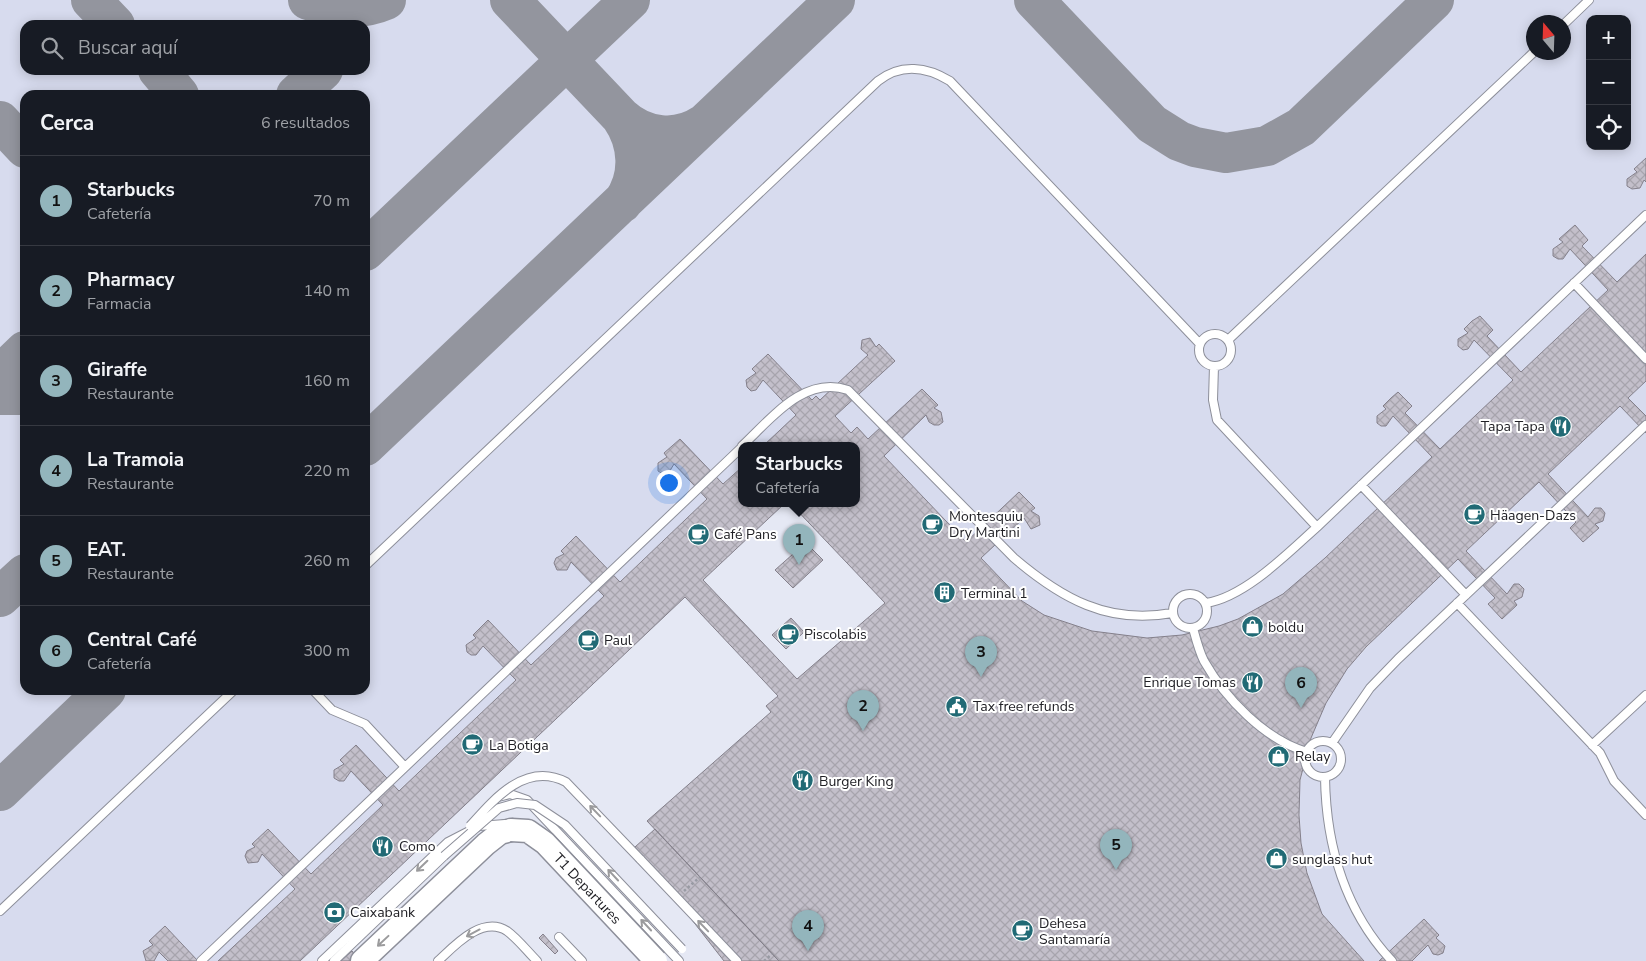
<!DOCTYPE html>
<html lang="es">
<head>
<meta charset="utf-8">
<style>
	:root { --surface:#171b24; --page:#20242c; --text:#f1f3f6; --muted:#9ea1a6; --line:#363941; --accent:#93b5bc }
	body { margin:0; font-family:"Nunito Sans",sans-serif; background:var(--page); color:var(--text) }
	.controls { position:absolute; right:15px; top:15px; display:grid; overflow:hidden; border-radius:10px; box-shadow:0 2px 12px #0003 }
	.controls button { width:45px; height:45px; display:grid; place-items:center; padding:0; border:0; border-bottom:1px solid var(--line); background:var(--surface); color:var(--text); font:25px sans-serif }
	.compass { position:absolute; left:1526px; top:15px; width:45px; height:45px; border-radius:50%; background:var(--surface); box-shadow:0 2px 12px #0003; rotate:341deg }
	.you { position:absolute; left:668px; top:482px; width:18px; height:18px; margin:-12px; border:4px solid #fff; border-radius:50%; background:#1a73e8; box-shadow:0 0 0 8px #1a73e833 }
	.badge { display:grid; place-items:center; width:32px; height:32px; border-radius:50%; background:var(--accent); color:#111; font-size:16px; font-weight:700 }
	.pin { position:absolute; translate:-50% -41px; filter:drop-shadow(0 1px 2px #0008) }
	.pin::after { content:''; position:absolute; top:26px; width:18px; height:15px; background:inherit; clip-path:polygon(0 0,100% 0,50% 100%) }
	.popup { position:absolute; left:738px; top:442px; width:122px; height:65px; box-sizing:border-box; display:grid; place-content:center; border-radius:10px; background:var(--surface); filter:drop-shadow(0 1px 4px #0005); font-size:16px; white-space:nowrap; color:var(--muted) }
	.popup b { font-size:19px; color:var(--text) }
	.popup::after { content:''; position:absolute; left:50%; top:100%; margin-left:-10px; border:10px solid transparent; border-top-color:var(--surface) }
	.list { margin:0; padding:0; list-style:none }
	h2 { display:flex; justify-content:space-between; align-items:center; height:65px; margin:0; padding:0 20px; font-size:21px }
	h2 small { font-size:16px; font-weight:400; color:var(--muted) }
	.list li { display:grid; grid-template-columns:32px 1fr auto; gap:15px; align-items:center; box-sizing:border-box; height:90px; padding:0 20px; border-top:1px solid var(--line) }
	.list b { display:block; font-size:19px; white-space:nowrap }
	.list p { margin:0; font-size:16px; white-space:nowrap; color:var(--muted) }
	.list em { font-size:16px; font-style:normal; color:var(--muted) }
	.icon { flex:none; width:28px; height:28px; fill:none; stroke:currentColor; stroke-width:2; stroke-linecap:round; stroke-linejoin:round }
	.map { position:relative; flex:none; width:1646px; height:961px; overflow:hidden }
	.search { position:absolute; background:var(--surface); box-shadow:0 2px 12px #0003; left:20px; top:20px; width:350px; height:55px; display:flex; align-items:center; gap:12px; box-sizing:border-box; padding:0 18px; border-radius:15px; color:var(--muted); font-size:19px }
	.panel { position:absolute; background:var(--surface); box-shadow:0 2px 12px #0003; left:20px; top:90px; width:350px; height:605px; border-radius:15px }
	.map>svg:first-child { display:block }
	.built { fill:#d7dbee; fill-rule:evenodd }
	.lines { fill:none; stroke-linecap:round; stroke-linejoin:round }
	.taxiway { stroke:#93959e; stroke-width:40 }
	.building { fill:url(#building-cross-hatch); stroke:#84808b }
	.service-casing { stroke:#8d8f9a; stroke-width:10 }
	.primary-casing { stroke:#8d8f9a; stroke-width:25 }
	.path { stroke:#989aa3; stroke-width:2.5; stroke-dasharray:2.5 2.5; stroke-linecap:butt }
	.service { stroke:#fff; stroke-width:8 }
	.primary { stroke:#fff; stroke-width:22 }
	.service-bridge-casing { stroke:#8d8f9a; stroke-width:10; stroke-linecap:butt }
	.primary-bridge-casing { stroke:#8d8f9a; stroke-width:25; stroke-linecap:butt }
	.service-bridge { stroke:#fff; stroke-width:8 }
	.primary-bridge { stroke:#fff; stroke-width:22 }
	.oneway { stroke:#9b9b9d }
	.labels { text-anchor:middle; stroke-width:4; stroke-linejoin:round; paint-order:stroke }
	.poi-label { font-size:14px; fill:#212126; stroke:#fff; text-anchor:start }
	.street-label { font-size:14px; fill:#212126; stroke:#fff }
</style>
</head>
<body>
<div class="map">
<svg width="1646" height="961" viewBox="0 0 1646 961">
	<defs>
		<pattern id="building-cross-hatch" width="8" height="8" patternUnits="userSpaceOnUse" patternTransform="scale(1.25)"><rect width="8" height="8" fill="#c3bfca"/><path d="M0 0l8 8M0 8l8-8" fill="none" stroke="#a7a4ad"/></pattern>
	</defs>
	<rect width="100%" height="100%" fill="#e5e8f4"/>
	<path class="built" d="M0,0H1646V961H1364L1322,914L1312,888L1301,843L1299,793L1303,763L1311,738L1326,703L1347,669L1387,626L1280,611L1129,659L1041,622L857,428L851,433L816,397L763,446H742L741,467L218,961H0ZM1590,19H1627V146H1590ZM1534,22H1564V52H1534ZM25,25H365V70H25ZM25,95H365V690H25Z"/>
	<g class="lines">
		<path class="taxiway" d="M91,0L115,25
			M308,0C333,9 361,11 386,0
			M510,0L621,117
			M1034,0L1152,124L1179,141L1195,147L1226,153L1267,146L1301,127L1434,0
			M158,70L179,95
			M296,95L323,70
			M0,121L25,148
			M622,203C641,177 639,143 621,117C644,138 677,142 704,124
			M365,251L630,0
			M0,375L25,351
			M0,395H25
			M365,446L835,0
			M0,597L25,574
			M0,791L106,690"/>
	</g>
	<path class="building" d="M1646,158V182L1644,180L1640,188L1632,189L1627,186V179L1637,172L1634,169Z
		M1575,225L1588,240L1582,246L1617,282L1646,254V381L1628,398L1646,416V433L1620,406L1548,474L1588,517L1595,508H1601L1605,513L1603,521L1595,524L1599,528L1583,542L1570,528L1576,522L1539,482L1466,551L1507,594L1514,584H1519L1524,589L1522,597L1514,601L1517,605L1502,619L1488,604L1495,598L1458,559L1366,647L1347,669L1326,703L1311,738L1300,780L1299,815L1301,843L1307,873L1322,914L1364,961H779L647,821L771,712L766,706L778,696L685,597L300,961H218L295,889L262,854L258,862L248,863L245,856L247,851L255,847L252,844L268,829L311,874L383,805L351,771L344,781H339L334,778V770L344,764L340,760L356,745L399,791L516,680L483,646L476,655H471L467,652L466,645L476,638L473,635L488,620L531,665L604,596L571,562L567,570H557L554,563L556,558L564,554L561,551L576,536L620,582L707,499L674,464L668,474H663L658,471V463L667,457L664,453L680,439L723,484L742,467V504H784L703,580L797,679L885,603L791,504H856V446H763L796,415L763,380L756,390L751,391L747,387L746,380L756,373L752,369L768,354L812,400L816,396L820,400L868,355L861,349L862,340L870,338L876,347L879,344L895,361L835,416L851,433L857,427L868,439L922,389L938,405L934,408L941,412L943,422L939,425H934L929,422L926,415L884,456L966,542L1019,492L1035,508L1031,511L1039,516L1040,525L1031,529L1024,518L981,558L1022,601L1044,615L1092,631L1147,638L1182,635L1219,626L1238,619L1283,594L1325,558L1432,457L1393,416L1386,426H1381L1377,423V416L1386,409L1383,406L1391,398L1398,392L1412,406L1405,413L1440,449L1513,380L1474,340L1468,349L1463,350L1458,346V339L1468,333L1464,329L1472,321L1480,316L1493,330L1487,336L1521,372L1608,290L1570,249L1563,259H1558L1553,256V249L1563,242L1559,239Z
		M808,545L823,560L793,588L775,570L793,554L796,557Z
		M791,618L804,632L786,649L772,635Z
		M655,829L779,961H724L635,847Z
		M1424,919L1439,935L1436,938L1445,946L1443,953L1438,955L1433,954L1428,945L1412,961H1379Z
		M165,926L198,961H168L159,952L154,961H146L143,951L153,945L149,941Z
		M543,934L558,951L555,954L539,938Z
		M352,951L361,961H341Z"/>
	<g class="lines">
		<defs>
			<path id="service" d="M1564,24L1589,0
				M1574,283L1646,359
				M1199 350a16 16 0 1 1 32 0a16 16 0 1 1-32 0Z
				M1228,340L1534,52
				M1214,366L1213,400L1217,420L1317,527L1646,215
				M742,446C771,419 804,375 848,390L1014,558C1061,598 1108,625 1172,613
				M1361,485L1466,595
				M365,566L878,81C901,63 927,67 950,81L1200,344
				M1173 611a17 17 0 1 1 34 0a17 17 0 1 1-34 0Z
				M1206,603C1245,597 1288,553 1317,527
				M1457,603L1600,753L1614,781L1646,815
				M1193,628C1196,639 1199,651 1204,661C1225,698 1265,740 1307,752
				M313,690L332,710L365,724L405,767
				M1305 759a18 18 0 1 1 36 0a18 18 0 1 1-36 0Z
				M1332,743L1370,688L1398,659L1646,425
				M1592,745L1646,695
				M1325,777C1326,845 1345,911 1392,961
				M498,797L510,794L527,800L679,961
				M640,859L737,961
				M0,911L234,690
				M559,937L582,961
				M201,961L742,447
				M322,961L448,842L479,826L505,824
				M334,961L444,856
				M438,961C454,946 482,915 507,931C518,939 527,951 537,961"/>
			<path id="primary" d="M362,961L486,844L500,833L511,830"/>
		</defs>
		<use href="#service" class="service-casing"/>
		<use href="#primary" class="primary-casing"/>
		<path class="path" d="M684,891L700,877
			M764,961L772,954"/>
		<use href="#service" class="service"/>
		<use href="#primary" class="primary"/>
		<defs>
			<path id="service-bridge" d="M470,826C494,799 526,761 566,782L640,859
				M444,856L499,808L517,803L535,805L565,825L682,949"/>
			<g id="primary-bridge">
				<path id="s1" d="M511,830L528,831L545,843L656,961"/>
			</g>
		</defs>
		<use href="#service-bridge" class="service-bridge-casing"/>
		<use href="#primary-bridge" class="primary-bridge-casing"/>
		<use href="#service-bridge" class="service-bridge"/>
		<use href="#primary-bridge" class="primary-bridge"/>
	</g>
	<defs><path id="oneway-shaft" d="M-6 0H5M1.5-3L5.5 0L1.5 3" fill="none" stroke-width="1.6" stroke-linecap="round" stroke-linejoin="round" transform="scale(1.25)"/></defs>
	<g class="oneway">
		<use href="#oneway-shaft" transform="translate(595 811) rotate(-134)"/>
		<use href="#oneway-shaft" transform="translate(422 866) rotate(136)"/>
		<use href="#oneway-shaft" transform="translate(613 875) rotate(-133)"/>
		<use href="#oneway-shaft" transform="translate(646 925) rotate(-133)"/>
		<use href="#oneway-shaft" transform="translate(703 926) rotate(-134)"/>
		<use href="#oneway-shaft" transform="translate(473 933) rotate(152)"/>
		<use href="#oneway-shaft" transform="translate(383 941) rotate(137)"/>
	</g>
	<defs>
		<symbol id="restaurant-disc" viewBox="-11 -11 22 22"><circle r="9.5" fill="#216a75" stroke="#fff"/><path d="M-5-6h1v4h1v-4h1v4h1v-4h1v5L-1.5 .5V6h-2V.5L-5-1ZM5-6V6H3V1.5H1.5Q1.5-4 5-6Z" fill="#fff"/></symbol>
		<symbol id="cafe-disc" viewBox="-11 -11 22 22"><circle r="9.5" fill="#216a75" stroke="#fff"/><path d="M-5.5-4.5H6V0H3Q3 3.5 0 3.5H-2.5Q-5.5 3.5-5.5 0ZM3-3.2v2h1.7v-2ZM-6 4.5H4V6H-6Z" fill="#fff"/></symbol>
		<symbol id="building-disc" viewBox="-11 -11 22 22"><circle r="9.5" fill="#216a75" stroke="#fff"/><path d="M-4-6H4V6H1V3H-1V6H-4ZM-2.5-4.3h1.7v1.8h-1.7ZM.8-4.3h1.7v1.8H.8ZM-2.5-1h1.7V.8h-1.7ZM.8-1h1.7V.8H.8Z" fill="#fff"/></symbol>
		<symbol id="shop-disc" viewBox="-11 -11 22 22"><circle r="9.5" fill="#216a75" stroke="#fff"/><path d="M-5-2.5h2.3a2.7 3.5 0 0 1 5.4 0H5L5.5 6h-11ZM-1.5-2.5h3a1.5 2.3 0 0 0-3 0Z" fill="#fff"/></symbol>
		<symbol id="civic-disc" viewBox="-11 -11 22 22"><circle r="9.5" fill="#216a75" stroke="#fff"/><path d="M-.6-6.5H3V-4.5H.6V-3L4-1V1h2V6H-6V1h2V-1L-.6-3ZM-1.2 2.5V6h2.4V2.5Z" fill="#fff"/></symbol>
		<symbol id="bank-disc" viewBox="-11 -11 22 22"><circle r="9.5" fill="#216a75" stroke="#fff"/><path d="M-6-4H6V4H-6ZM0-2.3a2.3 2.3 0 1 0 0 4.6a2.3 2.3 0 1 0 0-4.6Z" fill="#fff"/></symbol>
	</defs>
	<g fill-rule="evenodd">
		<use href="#restaurant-disc" x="1548" y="414" width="25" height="25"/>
		<use href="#cafe-disc" x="1462" y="502" width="25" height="25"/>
		<use href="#cafe-disc" x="920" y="512" width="25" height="25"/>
		<use href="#cafe-disc" x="686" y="522" width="25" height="25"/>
		<use href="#building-disc" x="932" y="580" width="25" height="25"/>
		<use href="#shop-disc" x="1240" y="614" width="25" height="25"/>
		<use href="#cafe-disc" x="776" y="622" width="25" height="25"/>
		<use href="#cafe-disc" x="576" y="628" width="25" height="25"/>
		<use href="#restaurant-disc" x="1240" y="670" width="25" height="25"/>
		<use href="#civic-disc" x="944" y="694" width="25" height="25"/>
		<use href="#cafe-disc" x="460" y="732" width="25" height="25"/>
		<use href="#shop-disc" x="1266" y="744" width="25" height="25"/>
		<use href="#restaurant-disc" x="790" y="768" width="25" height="25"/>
		<use href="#restaurant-disc" x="370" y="834" width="25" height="25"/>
		<use href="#shop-disc" x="1264" y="846" width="25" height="25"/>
		<use href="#bank-disc" x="322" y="900" width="25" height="25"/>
		<use href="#cafe-disc" x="1010" y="918" width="25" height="25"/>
	</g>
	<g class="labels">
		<g class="poi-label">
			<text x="1545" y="431" text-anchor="end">Tapa Tapa</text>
			<text x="1490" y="520">Häagen-Dazs</text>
			<text x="949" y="521">Montesquiu<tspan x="949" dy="16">Dry Martini</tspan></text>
			<text x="714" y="539">Café Pans</text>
			<text x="961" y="598">Terminal 1</text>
			<text x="1268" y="632">boldu</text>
			<text x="804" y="639">Piscolabis</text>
			<text x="604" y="645">Paul</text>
			<text x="1236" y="687" text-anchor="end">Enrique Tomas</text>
			<text x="973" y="711">Tax free refunds</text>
			<text x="489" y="750">La Botiga</text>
			<text x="1295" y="761">Relay</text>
			<text x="819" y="786">Burger King</text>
			<text x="399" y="851">Como</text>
			<text x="1292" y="864">sunglass hut</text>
			<text x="350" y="917">Caixabank</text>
			<text x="1039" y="928">Dehesa<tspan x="1039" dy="16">Santamaría</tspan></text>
		</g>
		<g class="street-label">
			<text dy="5" stroke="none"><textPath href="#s1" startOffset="100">T1 Departures</textPath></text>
		</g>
	</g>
</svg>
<div class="controls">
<button>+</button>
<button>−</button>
<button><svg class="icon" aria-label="locate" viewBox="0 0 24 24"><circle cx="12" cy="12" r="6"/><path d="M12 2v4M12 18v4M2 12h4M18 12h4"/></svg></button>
</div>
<svg class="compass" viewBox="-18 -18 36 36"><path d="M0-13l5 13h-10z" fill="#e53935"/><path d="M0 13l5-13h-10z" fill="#9ea1a6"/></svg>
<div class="you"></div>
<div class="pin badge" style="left:799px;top:565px">1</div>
<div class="popup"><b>Starbucks</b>Cafetería</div>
<div class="pin badge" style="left:863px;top:731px">2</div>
<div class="pin badge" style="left:981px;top:677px">3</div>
<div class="pin badge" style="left:808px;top:951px">4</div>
<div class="pin badge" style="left:1116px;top:870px">5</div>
<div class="pin badge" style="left:1301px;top:708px">6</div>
<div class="search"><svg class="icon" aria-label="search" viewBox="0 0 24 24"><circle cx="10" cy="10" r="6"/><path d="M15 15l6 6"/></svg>Buscar aquí</div>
<section class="panel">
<h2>Cerca<small>6 resultados</small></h2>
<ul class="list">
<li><span class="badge">1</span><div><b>Starbucks</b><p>Cafetería</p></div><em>70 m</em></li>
<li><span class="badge">2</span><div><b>Pharmacy</b><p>Farmacia</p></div><em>140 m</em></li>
<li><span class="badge">3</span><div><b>Giraffe</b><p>Restaurante</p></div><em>160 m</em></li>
<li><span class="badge">4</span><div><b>La Tramoia</b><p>Restaurante</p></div><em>220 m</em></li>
<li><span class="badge">5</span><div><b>EAT.</b><p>Restaurante</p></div><em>260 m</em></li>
<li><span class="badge">6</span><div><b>Central Café</b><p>Cafetería</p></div><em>300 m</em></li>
</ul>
</section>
</div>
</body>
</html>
